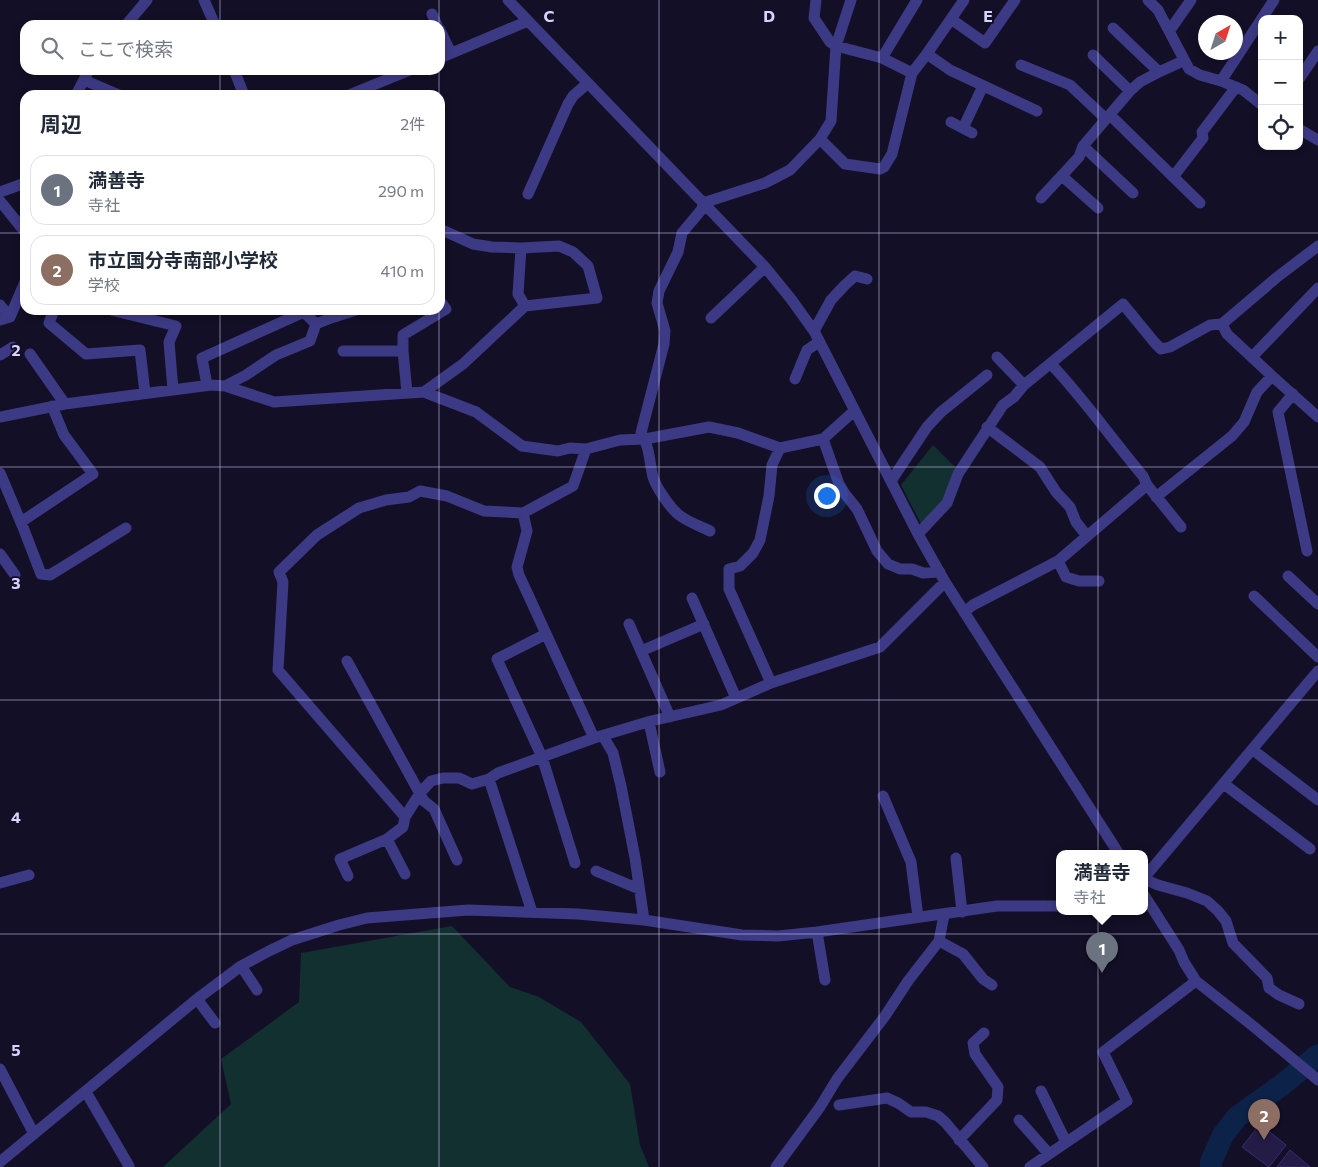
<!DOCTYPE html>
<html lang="ja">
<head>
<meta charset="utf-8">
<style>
	:root { --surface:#fff; --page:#f6f6f7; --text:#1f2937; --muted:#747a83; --line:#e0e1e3; --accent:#0f766e }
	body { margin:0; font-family:Commissioner,"Noto Sans JP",sans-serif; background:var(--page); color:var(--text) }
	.controls { position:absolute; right:15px; top:15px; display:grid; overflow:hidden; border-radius:10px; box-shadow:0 2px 8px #0003 }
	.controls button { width:45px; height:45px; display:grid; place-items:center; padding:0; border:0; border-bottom:1px solid var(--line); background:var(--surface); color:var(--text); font:25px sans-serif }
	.compass { position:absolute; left:1198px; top:15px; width:45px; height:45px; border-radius:50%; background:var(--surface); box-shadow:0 2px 8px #0003; rotate:39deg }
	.you { position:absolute; left:826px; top:495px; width:18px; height:18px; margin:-12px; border:4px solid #fff; border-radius:50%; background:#1a73e8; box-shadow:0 0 0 8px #1a73e833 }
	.badge { display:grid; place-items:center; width:32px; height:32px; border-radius:50%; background:var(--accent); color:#fff; font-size:16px; font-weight:700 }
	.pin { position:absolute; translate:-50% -41px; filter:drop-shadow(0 1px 2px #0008) }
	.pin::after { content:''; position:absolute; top:26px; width:18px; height:15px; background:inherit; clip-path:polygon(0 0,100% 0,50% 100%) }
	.popup { position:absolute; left:1056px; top:850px; width:92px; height:65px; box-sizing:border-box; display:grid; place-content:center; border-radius:10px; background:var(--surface); filter:drop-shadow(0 1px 4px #0005); font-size:16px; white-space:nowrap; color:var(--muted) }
	.popup b { font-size:19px; color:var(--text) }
	.popup::after { content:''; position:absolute; left:50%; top:100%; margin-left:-10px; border:10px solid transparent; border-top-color:var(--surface) }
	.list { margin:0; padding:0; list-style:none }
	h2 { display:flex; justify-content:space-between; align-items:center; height:65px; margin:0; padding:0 20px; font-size:21px }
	h2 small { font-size:16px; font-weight:400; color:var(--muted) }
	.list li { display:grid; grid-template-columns:32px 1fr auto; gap:15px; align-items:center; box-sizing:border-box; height:70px; margin:0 10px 10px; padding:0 10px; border:1px solid var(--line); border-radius:15px }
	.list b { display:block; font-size:19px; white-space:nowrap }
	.list p { margin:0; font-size:16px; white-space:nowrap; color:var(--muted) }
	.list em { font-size:16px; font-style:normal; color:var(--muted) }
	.icon { flex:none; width:28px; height:28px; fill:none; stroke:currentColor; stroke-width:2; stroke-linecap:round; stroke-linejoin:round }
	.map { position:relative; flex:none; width:1318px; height:1167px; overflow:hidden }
	.search { position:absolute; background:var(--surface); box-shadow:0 2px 8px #0003; left:20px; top:20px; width:425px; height:55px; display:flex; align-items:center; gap:12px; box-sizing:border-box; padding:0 18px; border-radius:15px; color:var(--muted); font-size:19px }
	.panel { position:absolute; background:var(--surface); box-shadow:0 2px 8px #0003; left:20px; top:90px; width:425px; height:225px; border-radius:15px }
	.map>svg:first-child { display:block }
	.green { fill:#12302f }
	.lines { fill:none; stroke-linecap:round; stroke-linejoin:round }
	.river { stroke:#0c2248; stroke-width:22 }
	.building { fill:#241b47; stroke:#3b2d73 }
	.minor { stroke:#3d3a85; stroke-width:11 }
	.grid { fill:none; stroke:#d9d4ff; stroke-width:1; stroke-opacity:0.55 }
	.grid-label { font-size:16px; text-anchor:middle; font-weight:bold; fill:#d9d4ff; stroke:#130f26; stroke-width:4; stroke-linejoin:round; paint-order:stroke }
</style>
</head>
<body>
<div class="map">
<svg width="1318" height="1167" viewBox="0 0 1318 1167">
	<rect width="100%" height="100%" fill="#130f26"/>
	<path class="green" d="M933,445L956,468L945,501L921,524L901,485Z
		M452,926L510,987L539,997L581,1022L630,1084L640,1145L649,1167H163L231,1104L221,1059L299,1002L301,953Z"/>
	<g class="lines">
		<path class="river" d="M1211,1167V1162L1223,1135L1237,1117L1282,1085L1318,1055"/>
	</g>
	<path class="building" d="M1260,1124L1286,1145L1269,1167L1242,1147Z
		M1290,1150L1310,1167H1277Z"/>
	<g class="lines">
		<path class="minor" d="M204,0L215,25
			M508,0L765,267L791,299L814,331L918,534L945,582L1119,854
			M851,0L836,46L882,58L912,73
			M1148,0L1158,10L1189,69L1200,75L1221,81L1243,90L1262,105
			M432,14L437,25
			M951,19L985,43L1015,0
			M126,25L147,0
			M1113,28L1159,72
			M440,30L451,53
			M1170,30L1191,0
			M927,54L950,70L1037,111
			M1093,55L1130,91
			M440,58L528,21
			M882,58L917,0
			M1021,65L1070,85L1106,119
			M234,70L244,95
			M1299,79L1318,51
			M84,80L119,95
			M1221,81L1274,0
			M76,95L89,70
			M349,95L410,70
			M1110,115L1200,203
			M951,122L972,133
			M963,128L983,86
			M1299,129L1318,140
			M820,139L845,164L880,169L884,167L892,154L912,73L926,55L964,0
			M1083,146L1133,193
			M1062,176L1098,208
			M1173,177L1203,138L1202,132L1236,87
			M0,192L25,183
			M528,194L568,104L573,96L588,83
			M1041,198L1079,157L1083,146L1130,91L1140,82L1159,72L1183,61
			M0,201L25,232
			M1318,246L1276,278L1222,324L1227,334L1272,376L1318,417
			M521,248L518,294L525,306
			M0,305L10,317
			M54,310L49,323L86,354L140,350L145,393
			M111,310L176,326L169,342L173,390
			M711,318L765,267
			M0,320L10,317L25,282
			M316,324L331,318L356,310
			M814,331L831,300L845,285L855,276L867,279
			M343,351H403
			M30,354L65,404
			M0,355L13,347
			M997,357L1024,385
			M1252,357L1318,288
			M1051,364C1084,399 1112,439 1143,476L1147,485L1181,527
			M795,379L807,350L819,342
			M207,385L202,358L304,312L316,324L310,341L276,355L246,375L225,386
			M424,392L463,364L525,306L597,298L588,266L573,252L559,246L521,248L492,247L473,244L440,229
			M407,393L403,351V335L446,309L440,301
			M1293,394L1278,412L1307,551
			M52,406L64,435L93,474L21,522L41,574L50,575L126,528
			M0,417L65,404L211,385L225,386L274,402L424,392L476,412L522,446L558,451L570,448L586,449L620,440L645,439L709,427L738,433L780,448L823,439L854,411
			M987,427L1040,467L1056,492L1070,507L1076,522L1087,536
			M823,439L839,484L845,494L857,509L877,551L888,564L900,569H912L923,573L940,572
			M586,449L573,486L523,513L527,531L517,567L519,575L594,738
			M0,473L22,525
			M891,481L927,427L941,412L987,375
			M1156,497L1232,436L1244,422L1257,392L1272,376
			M710,531C700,526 688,522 679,515C670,508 656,487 653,477C649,461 650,447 641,433L664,344L665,331L657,303L659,291L678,252L682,233L702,209L703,203L765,183L790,170L820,139L831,121L836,46L830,42L814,18L816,0
			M918,534L947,503L958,474L1003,405L1014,397L1024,385L1123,304L1155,343L1161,349L1170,347L1210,325L1222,324
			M0,554L15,575
			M1058,561L1066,577L1079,581H1099
			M1288,576L1318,604
			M1254,596L1318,657
			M692,598L736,698
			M964,612L973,605L1058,561L1147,485
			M629,624L670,717
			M546,634L497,659L542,757L575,863
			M641,651L704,624
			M347,661L424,801L434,809L457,860
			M771,683L729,589V569L740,566L753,553L760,540L769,496L772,465L780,448
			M649,722L660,772
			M603,736L613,753L621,786L635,858L644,920
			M1253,750L1318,800
			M489,779L532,912
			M1224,784L1310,849
			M883,796L911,862L918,917
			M405,817L278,670L283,582L279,572L317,535L359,508L386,500L409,497L420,491L447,496L484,511L523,513
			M387,839L405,874
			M956,858L962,912
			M596,871L639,889
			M348,876L340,859L387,839L403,827L405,817L420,793L431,781L443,778H459L472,784L489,779L498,773L594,738L651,721L721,705L771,683L880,647L945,582
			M1144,878L1318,671
			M1144,879L1158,885L1187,893L1207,901L1218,911L1226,921L1233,943L1267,978L1269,988L1279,995L1299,1004
			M0,883L29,875
			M1144,895L1179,950L1184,962L1196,981L1253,1026L1318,1080
			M817,932L825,980
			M939,941L963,954L983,979L992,985
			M241,966L257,990
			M197,999L215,1023
			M0,1069L34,1134
			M1041,1091L1066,1142
			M86,1092L129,1166V1167
			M839,1105L887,1098L898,1103L911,1112H926L938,1116L945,1122L983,1167
			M1019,1120L1049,1154
			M959,1140L997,1100L998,1087L975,1054L973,1043L984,1033
			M0,1162L197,999L241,966L269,951L292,940L339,925L367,918L468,910L578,914L644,920L742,935L778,936L817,932L997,906H1060
			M776,1167L820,1107L837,1079L885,1016L908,981L939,941L944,915
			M1030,1167L1127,1101L1103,1052L1196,981"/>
	</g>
	<path class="grid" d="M220,0V25M439,0V25M659,0V1167M879,0V1167M1098,0V1167M220,70V95M439,70V95M0,233H25M440,233H1318M220,310V1167M439,310V1167M0,467H1318M0,700H1318M0,934H1318"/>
	<g class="grid-label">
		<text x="549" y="22">C</text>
		<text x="769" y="22">D</text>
		<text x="988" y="22">E</text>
		<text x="16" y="356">2</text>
		<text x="16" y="589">3</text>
		<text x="16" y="823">4</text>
		<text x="16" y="1056">5</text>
	</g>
</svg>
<div class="controls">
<button>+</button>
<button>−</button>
<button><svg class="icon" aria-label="locate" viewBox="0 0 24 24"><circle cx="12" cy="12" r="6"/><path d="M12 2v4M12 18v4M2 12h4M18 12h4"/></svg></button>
</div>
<svg class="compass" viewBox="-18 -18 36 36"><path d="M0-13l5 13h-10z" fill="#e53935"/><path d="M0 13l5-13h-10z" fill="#747a83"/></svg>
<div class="you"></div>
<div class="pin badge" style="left:1102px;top:973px;background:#6b7280">1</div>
<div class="popup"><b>満善寺</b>寺社</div>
<div class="pin badge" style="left:1264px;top:1140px;background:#8d6e63">2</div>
<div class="search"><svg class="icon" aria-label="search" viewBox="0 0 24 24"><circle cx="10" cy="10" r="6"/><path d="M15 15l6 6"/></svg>ここで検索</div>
<section class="panel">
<h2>周辺<small>2件</small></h2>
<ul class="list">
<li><span class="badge" style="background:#6b7280">1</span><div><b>満善寺</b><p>寺社</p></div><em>290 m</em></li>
<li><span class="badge" style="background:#8d6e63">2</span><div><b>市立国分寺南部小学校</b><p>学校</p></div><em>410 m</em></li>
</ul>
</section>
</div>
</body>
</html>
